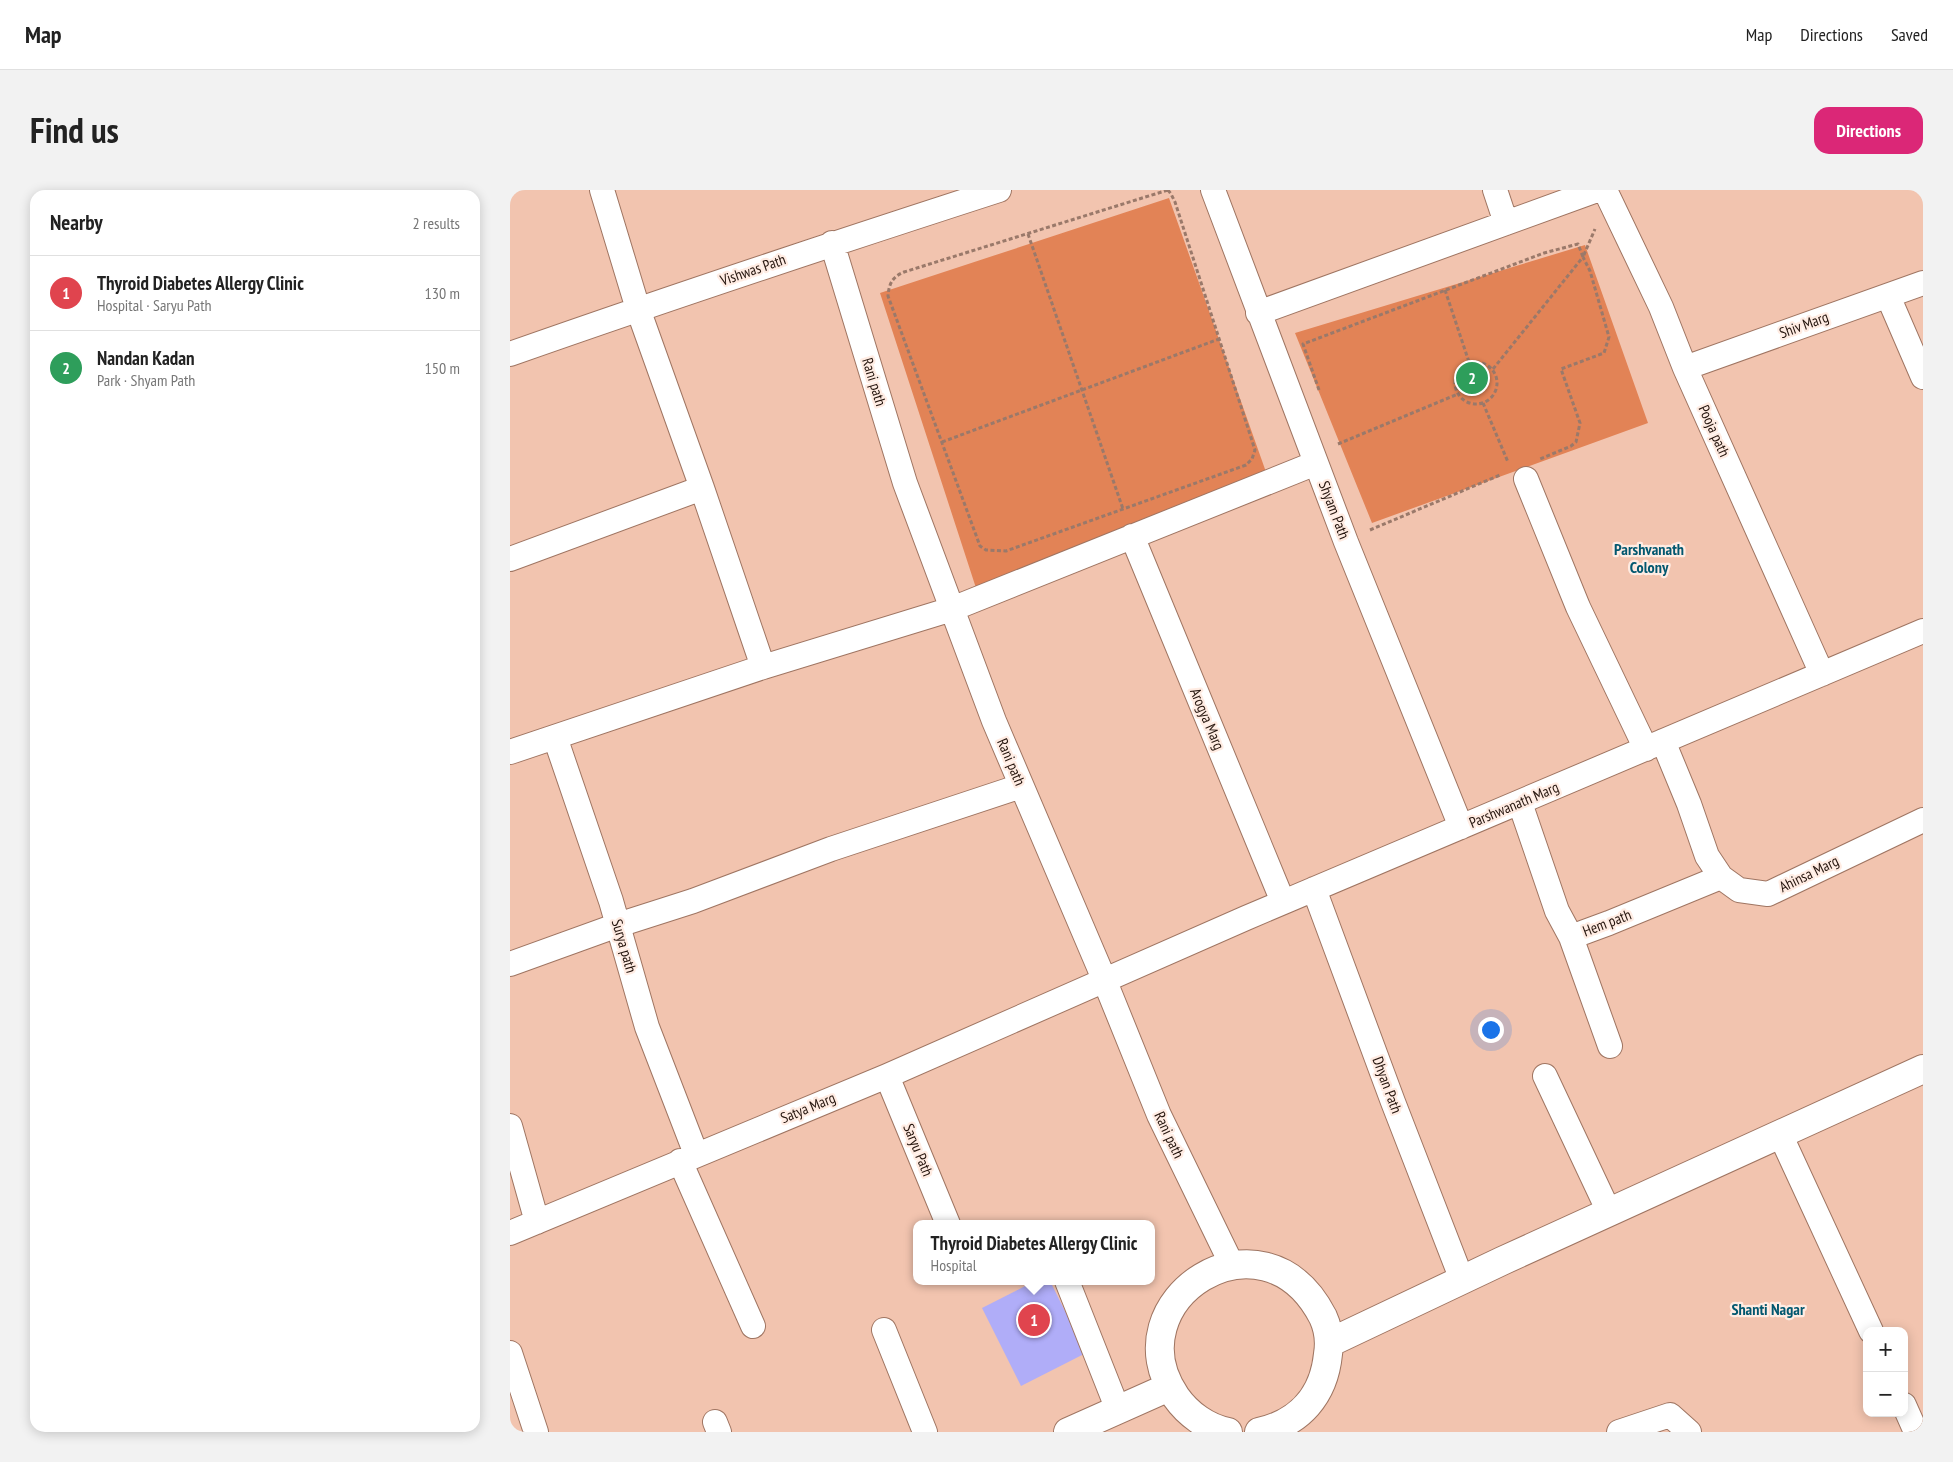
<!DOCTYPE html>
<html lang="en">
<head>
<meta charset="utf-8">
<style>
	:root { --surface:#fff; --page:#f2f2f2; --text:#222; --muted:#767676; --line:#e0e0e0; --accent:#db2777 }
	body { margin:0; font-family:"PT Sans Narrow",sans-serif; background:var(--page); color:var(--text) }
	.controls { position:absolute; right:15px; bottom:15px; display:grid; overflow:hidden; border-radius:10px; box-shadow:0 2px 12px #0003 }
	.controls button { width:45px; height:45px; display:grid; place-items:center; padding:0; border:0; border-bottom:1px solid var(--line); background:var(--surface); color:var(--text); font:25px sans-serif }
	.you { position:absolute; left:980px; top:839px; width:18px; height:18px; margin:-12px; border:4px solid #fff; border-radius:50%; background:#1a73e8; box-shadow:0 0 0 8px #1a73e833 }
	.badge { display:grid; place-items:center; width:32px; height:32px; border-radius:50%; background:var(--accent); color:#fff; font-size:16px; font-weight:700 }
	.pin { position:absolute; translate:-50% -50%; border:2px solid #fff; box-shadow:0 1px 5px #0006 }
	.popup { position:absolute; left:403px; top:1030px; width:242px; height:65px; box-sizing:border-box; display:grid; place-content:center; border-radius:10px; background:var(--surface); filter:drop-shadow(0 1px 4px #0005); font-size:16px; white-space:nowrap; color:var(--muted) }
	.popup b { font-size:19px; color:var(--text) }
	.popup::after { content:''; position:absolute; left:50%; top:100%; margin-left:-10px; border:10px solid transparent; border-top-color:var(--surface) }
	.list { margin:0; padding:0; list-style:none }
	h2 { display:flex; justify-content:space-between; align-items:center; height:65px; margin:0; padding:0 20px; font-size:21px }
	h2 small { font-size:16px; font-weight:400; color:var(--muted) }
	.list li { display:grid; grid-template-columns:32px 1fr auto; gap:15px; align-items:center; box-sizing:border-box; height:75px; padding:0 20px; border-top:1px solid var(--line) }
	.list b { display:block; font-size:19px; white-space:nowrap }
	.list p { margin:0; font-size:16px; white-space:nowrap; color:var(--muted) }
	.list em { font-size:16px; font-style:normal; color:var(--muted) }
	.map { position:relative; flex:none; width:1413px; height:1242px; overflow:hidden; border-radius:15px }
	header { display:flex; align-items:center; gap:30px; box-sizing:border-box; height:70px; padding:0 25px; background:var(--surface); border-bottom:1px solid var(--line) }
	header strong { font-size:24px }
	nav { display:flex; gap:28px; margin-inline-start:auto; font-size:18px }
	.intro { display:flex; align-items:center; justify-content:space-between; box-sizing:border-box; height:120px; padding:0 30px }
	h1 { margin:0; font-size:35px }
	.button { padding:12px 22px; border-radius:15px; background:var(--accent); color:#fff; font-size:18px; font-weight:700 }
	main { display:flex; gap:30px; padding:0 30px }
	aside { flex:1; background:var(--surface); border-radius:15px; box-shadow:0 2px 12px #0003 }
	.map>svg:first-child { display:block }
	.green { fill:#e28356 }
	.building { fill:#b0adf8 }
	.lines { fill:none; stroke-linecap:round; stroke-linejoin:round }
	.street-casing { stroke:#9f7562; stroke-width:26 }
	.secondary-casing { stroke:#9f7562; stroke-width:30 }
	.path { stroke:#9a796a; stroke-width:3; stroke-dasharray:4 2.5; stroke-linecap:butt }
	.street { stroke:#fff; stroke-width:24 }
	.secondary { stroke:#fff; stroke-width:28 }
	.labels { text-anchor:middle; stroke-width:4.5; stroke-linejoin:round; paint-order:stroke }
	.street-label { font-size:15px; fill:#24140d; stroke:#ffece3 }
	.neighbourhood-label { font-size:16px; font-weight:bold; fill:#02576f; stroke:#ffece3 }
</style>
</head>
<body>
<header>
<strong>Map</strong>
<nav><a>Map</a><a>Directions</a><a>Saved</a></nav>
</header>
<div class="intro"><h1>Find us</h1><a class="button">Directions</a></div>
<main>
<aside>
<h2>Nearby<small>2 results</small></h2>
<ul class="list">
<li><span class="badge" style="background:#e0444e">1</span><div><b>Thyroid Diabetes Allergy Clinic</b><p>Hospital · Saryu Path</p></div><em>130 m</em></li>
<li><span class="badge" style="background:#2e9e5b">2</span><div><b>Nandan Kadan</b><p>Park · Shyam Path</p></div><em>150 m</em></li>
</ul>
</aside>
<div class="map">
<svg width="1413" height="1242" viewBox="0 0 1413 1242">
	<rect width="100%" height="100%" fill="#f2c4af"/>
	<path class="green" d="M659,8L756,282L466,398L370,103Z
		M1075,55L1138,233L862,333L785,143Z"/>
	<path class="building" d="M525,1091H540L576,1163L511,1196L472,1118Z"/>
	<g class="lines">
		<defs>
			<path id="street" d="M92,0L128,119L192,298L253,477
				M703,0L836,352L951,637
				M985,0L996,33
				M1095,0L1151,117L1175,178L1312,484
				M322,53L395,293L484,531L594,789L649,925L722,1075
				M1378,106L1413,187
				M748,123L1087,0
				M0,164C162,107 325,53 489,0
				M1175,178L1413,93
				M1016,289L1068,417L1136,559
				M622,346L773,712
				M0,369L192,298
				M45,547L101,711L137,837L186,964
				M1153,551L1179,614L1197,666L1211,687L1229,700L1258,704L1413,630
				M0,562L253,477L442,419L806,273
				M1010,613L1047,721L1061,747L1099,733L1211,687
				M804,699L883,912L952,1090
				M1061,747L1100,856
				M0,774L108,735L183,711L321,659L511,596
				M377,886L438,1034
				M1035,886L1099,1022
				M0,936L27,1032
				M1270,944L1361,1141
				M170,971L243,1136
				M0,1043L377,886L736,728L1413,441
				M557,1091L608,1220
				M374,1140L415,1242
				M0,1163L26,1242
				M1394,1215L1406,1242
				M205,1232L209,1242
				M1109,1242L1160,1225L1179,1242"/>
			<path id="secondary" d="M819,1153L992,1071L1413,879
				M558,1242L659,1197
				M718,1242C697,1238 678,1224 666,1207C600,1111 753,1010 813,1127C818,1138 820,1152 818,1164C814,1205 790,1233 749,1242"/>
		</defs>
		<use href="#street" class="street-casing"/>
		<use href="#secondary" class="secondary-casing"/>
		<path class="path" d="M658,0L661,4L665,12L745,260L742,269L736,275L496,361L476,360L470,356L378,106C379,94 382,87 394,82Z
			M518,44L613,319
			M935,100L959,172
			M945 193a21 21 0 1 1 42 0a21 21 0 1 1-42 0Z
			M983,179L1073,67L1080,81L1099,147L1094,163L1051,179L1070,233L1066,252L1061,256L1030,269
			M809,200L793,154L1034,63L1068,54L1073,67L1085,39
			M973,213L998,272
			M432,252L709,149
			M828,254L948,204
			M860,340L990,285"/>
		<use href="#street" class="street"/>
		<use href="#secondary" class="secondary"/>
	</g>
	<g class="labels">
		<g class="street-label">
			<text transform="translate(243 80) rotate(-19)" y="5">Vishwas Path</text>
			<text transform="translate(1294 135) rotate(-20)" y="5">Shiv Marg</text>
			<text transform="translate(364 192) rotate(73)" y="5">Rani path</text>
			<text transform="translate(1204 241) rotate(66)" y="5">Pooja path</text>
			<text transform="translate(824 320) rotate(69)" y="5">Shyam Path</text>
			<text transform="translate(697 529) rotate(67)" y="5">Arogya Marg</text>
			<text transform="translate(501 572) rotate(67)" y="5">Rani path</text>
			<text transform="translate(1004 615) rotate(-23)" y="5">Parshwanath Marg</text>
			<text transform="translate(1299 684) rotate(-26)" y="5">Ahinsa Marg</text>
			<text transform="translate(1097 733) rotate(-21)" y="5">Hem path</text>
			<text transform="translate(114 756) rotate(74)" y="5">Surya path</text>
			<text transform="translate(877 895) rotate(70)" y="5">Dhyan Path</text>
			<text transform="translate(298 918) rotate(-22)" y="5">Satya Marg</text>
			<text transform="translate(659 945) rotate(65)" y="5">Rani path</text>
			<text transform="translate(408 960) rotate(68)" y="5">Saryu Path</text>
		</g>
		<g class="neighbourhood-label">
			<text x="1139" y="365">Parshvanath<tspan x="1139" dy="18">Colony</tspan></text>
			<text x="1258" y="1125">Shanti Nagar</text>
		</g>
	</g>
</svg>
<div class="controls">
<button>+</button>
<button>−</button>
</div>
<div class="you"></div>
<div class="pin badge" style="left:524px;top:1130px;background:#e0444e">1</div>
<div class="popup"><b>Thyroid Diabetes Allergy Clinic</b>Hospital</div>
<div class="pin badge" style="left:962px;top:188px;background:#2e9e5b">2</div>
</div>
</main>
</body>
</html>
